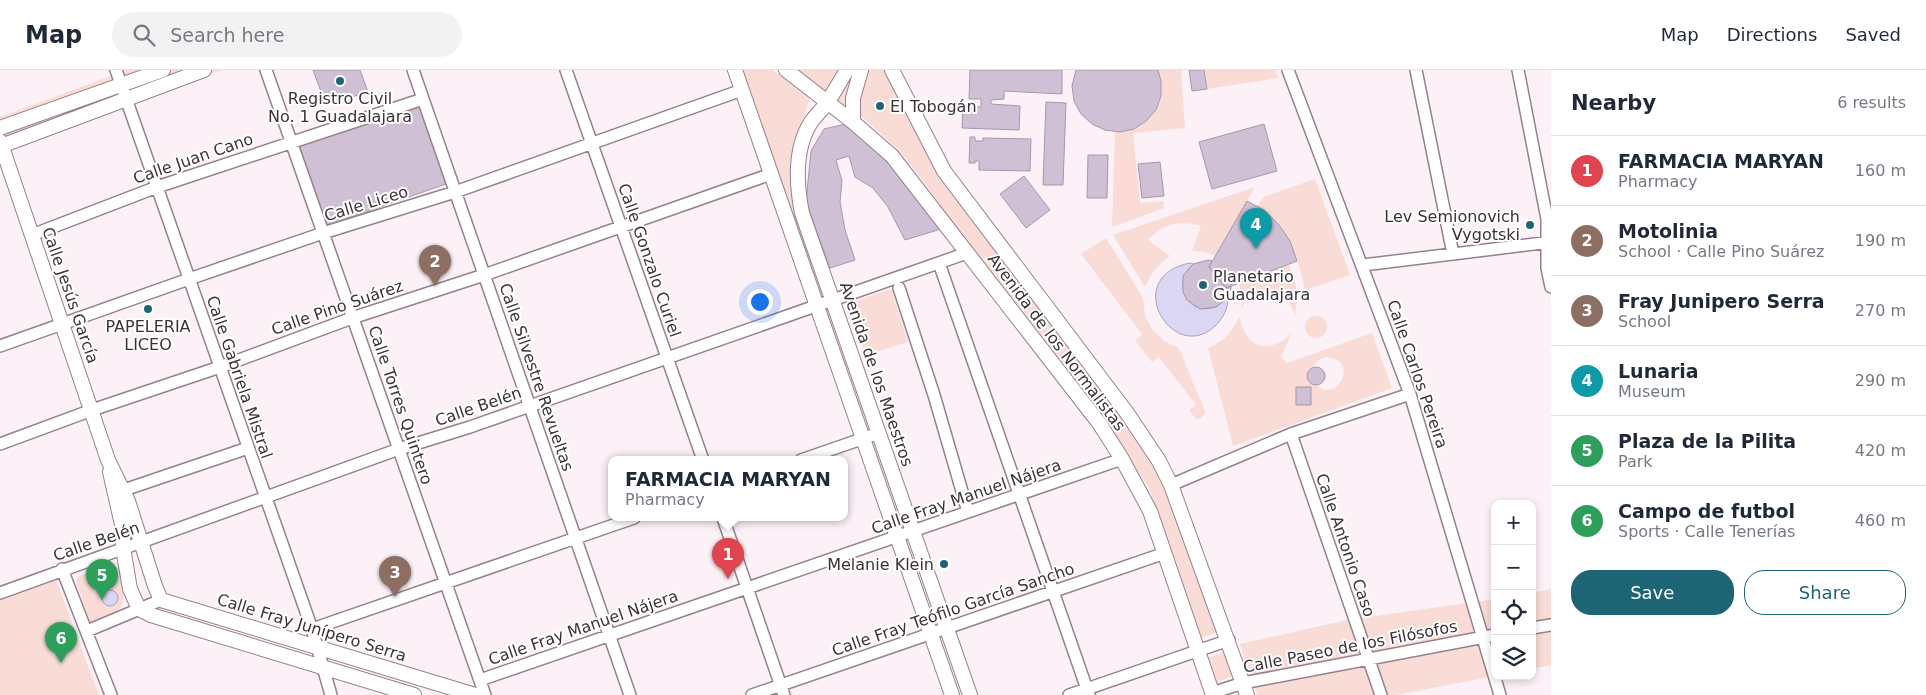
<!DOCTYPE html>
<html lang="en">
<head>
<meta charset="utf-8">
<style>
	:root { --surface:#fff; --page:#f2f2f3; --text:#1f2937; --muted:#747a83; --line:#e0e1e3; --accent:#1d6574 }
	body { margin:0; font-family:"DejaVu Sans",sans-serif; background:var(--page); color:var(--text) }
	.controls { position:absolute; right:15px; bottom:15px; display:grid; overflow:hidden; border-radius:10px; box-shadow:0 2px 8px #0003 }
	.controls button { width:45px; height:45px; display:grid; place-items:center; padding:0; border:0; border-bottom:1px solid var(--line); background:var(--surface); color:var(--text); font:25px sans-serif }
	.you { position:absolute; left:759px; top:231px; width:18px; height:18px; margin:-12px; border:4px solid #fff; border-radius:50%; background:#1a73e8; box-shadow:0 0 0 8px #1a73e833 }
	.badge { display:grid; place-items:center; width:32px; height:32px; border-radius:50%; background:var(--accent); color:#fff; font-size:16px; font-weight:700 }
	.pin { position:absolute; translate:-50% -41px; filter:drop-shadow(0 1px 2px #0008) }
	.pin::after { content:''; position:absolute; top:26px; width:18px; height:15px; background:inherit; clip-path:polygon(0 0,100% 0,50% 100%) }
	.popup { position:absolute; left:608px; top:386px; width:240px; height:65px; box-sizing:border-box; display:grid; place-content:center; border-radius:10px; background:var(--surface); filter:drop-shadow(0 1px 4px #0005); font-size:16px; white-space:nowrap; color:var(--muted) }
	.popup b { font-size:19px; color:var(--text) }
	.popup::after { content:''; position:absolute; left:50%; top:100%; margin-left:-10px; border:10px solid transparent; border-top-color:var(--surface) }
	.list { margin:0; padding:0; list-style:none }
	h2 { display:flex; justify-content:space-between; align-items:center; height:65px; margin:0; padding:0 20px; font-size:21px }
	h2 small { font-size:16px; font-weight:400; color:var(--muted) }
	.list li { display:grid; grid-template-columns:32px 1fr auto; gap:15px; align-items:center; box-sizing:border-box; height:70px; padding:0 20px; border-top:1px solid var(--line) }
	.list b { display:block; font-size:19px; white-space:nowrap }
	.list p { margin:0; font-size:16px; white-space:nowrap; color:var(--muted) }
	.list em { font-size:16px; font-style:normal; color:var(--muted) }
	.actions { display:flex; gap:10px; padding:15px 20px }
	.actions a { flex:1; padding:11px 0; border:1px solid var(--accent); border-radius:20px; text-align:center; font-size:18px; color:var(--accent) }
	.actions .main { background:var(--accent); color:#fff }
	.icon { flex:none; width:28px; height:28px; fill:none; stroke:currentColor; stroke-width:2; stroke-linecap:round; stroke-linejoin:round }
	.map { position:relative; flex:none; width:1551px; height:625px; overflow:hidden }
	header { display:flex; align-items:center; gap:30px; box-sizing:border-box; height:70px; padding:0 25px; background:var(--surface); border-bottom:1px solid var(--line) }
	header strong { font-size:24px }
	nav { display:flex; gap:28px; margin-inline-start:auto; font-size:18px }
	.search { width:350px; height:45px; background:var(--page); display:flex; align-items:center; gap:12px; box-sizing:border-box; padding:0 18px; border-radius:28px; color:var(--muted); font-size:19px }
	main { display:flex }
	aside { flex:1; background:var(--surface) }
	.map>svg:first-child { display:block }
	.green { fill:#f8dcd5; fill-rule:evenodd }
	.water { fill:#dad6f4; stroke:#aaa4bb }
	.building { fill:#d0c0d5; stroke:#a697ab }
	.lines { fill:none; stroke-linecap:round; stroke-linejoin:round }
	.minor-casing { stroke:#97808d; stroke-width:14 }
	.tertiary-casing { stroke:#97808d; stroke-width:16 }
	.minor { stroke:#fff; stroke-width:11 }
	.tertiary { stroke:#fff; stroke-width:14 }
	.poi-dot { fill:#1d6574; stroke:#fff; stroke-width:2 }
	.labels { text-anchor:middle; stroke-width:4; stroke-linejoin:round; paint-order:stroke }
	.poi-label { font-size:16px; fill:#3b3137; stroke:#fff }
	.street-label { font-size:16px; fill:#3b3137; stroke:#fff }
</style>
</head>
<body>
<header>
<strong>Map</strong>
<div class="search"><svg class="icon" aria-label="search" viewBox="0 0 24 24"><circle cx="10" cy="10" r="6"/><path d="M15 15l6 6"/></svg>Search here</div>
<nav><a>Map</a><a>Directions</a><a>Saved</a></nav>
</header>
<main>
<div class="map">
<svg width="1551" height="625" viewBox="0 0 1551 625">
	<rect width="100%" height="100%" fill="#fcf1f7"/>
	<path class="green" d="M127,0H222L0,83V47Z
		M743,0H773L810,29L798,62L793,91L824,224L819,225Z
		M799,0H843L829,24Z
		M865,0H885L938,103L1123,345L1165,412L1220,561L1201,568L1149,418L1103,347L956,157L915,100L896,78L857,42Z
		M1158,0H1181L1185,58L1133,63L1140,133L1163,131L1164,138L1112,157L1115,61L1161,26V11Z
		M1204,0H1275L1278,8L1207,19Z
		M849,4L854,7L849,40L836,29Z
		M1315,109L1350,205L1305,220C1298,189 1288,153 1257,137L1263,127Z
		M1255,117L1215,186L1204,182L1192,181L1201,156C1180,150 1162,154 1148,170L1170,186C1157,195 1151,204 1145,217L1113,165Z
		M1106,168L1143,228L1145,245L1152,259L1164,271L1179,278L1206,344L1197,350L1189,340L1196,335L1159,287L1152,292L1135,271L1142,264L1081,184Z
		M1289,194L1298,223L1295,246C1290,226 1270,211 1251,227C1246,230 1244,235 1241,239L1242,227L1239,213Z
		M891,219L908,272L866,285L849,233Z
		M1305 257a11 11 0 1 1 22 0a11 11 0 1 1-22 0Z
		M1239,247C1242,253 1242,260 1247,266C1259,283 1281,276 1292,262L1281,287L1287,293L1372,263L1392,318L1233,376L1208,278C1223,271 1232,263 1239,247ZM1326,287C1363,290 1334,337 1315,313C1307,302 1314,290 1326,287Z
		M103,496C104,496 110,497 111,498C122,503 126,527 121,537C116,546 103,549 94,553L90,552L76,511L79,506Z
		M55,507L99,625H0V528Z
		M1551,519V595L1532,599V523Z
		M1495,529V606L1396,625H1257L1240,574L1347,550Z
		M1224,582L1232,606L1216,613L1208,588Z"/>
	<path class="water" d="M1190,193L1193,194C1164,221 1202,258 1228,227C1228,239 1223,249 1214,257C1172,294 1120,207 1190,193Z
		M102 528a8 8 0 1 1 16 0a8 8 0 1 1-16 0Z"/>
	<path class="building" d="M313,0H360L368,22L326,35Z
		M970,0H1062V24L1004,21V29L991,30V34L1020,36L1019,60L962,58L963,36L981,37V29H969Z
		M1076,0H1158L1161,11V26L1156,40L1146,51L1134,59L1120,62L1105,60L1092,54L1081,44L1074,31L1072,16Z
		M1189,0H1204L1207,19L1192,21Z
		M1046,32L1066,33L1063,115H1043Z
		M418,33L446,114L322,157L294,76Z
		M850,53L896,101L941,159L905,170L888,137L873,118L855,107L849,86L836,90L842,111L840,132L845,160L855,190L830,198L806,132L811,81L824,59Z
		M1264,54L1277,101L1212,119L1199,72Z
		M970,67H975V71H983V68L1031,69L1030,101L979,100V91H975V93H969Z
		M1088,85H1108L1107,128H1087Z
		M1160,92L1164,126L1142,128L1138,94Z
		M1024,106L1050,140L1026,158L1000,124Z
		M1247,131L1264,140L1279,155L1290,171L1297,191L1226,218L1209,197Z
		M1208,190L1212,191L1209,197L1226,218L1231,216V219L1228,227L1216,237L1200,239L1187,230L1183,222V206L1193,194Z
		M1307 306a9 9 0 1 1 18 0a9 9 0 1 1-18 0Z
		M1296,317H1311V335H1296Z"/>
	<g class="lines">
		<defs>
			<path id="minor" d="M116,0L312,559L331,625
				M266,0L485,625
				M413,0L630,625
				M566,0L703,390
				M1288,0L1410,324L1500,625
				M1416,0L1453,184
				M1518,0L1547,149V198L1551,217
				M32,165L157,117L423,29
				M939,193L1089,625
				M1363,195L1551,172
				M899,218L934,325L968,442
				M0,276L189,209L323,163L455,122L742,20
				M1291,364L1381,625
				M0,374L92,340L220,297L352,248L484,205L771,104
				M801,390L879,363
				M1171,415L1291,364L1410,324
				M115,423L248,378
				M723,448L784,625
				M62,499L111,625
				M0,523L399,379L470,357L967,183
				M1532,558L1551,555
				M312,559L634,448
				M87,561L161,530
				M480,610L1122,389
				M1212,623L1243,613L1495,565
				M752,625L1165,483
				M1069,625L1229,570"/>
			<path id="tertiary" d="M735,0L952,625
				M786,0L853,52L892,86L1099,353L1122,389L1150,441L1213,625
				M847,0C840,11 834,23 826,34C822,40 816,45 811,52C794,79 796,113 802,143L970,625
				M892,0L944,101L1127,343L1159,391L1171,415L1247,625
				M853,52V28L861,0
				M0,58L163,0
				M0,71L108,390L128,431L155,516L161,530L475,625
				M1,76L204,0
				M110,402L123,459V478L130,519L139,539L151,545L414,625"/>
		</defs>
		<use href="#minor" class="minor-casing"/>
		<use href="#tertiary" class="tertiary-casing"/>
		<use href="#minor" class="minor"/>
		<use href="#tertiary" class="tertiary"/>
	</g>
	<g class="poi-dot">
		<circle cx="340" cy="11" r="5"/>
		<circle cx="880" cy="36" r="5"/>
		<circle cx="1530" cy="155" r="5"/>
		<circle cx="1203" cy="215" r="5"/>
		<circle cx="148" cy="239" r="5"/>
		<circle cx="944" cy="494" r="5"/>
	</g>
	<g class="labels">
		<g class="poi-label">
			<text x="340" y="34">Registro Civil<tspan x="340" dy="18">No. 1 Guadalajara</tspan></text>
			<text x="890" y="42" text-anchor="start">El Tobogán</text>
			<text x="1520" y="152" text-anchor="end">Lev Semionovich<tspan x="1520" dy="18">Vygotski</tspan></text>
			<text x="1213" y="212" text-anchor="start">Planetario<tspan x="1213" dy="18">Guadalajara</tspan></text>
			<text x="148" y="262">PAPELERIA<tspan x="148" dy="18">LICEO</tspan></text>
			<text x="934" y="500" text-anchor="end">Melanie Klein</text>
		</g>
		<g class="street-label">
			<text transform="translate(193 88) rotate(-19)" y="6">Calle Juan Cano</text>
			<text transform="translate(366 133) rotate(-17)" y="6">Calle Liceo</text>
			<text transform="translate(650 190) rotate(71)" y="6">Calle Gonzalo Curiel</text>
			<text transform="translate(71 225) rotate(71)" y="6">Calle Jesús García</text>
			<text transform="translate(337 237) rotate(-19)" y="6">Calle Pino Suárez</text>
			<text transform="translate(1057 272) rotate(53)" y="6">Avenida de los Normalistas</text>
			<text transform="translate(877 304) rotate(71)" y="6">Avenida de los Maestros</text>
			<text transform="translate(1418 304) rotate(71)" y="6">Calle Carlos Pereira</text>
			<text transform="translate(240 307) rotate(71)" y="6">Calle Gabriela Mistral</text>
			<text transform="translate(537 307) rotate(71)" y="6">Calle Silvestre Revueltas</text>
			<text transform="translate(401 335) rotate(71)" y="6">Calle Torres Quintero</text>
			<text transform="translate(478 336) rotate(-19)" y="6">Calle Belén</text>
			<text transform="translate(966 426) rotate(-19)" y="6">Calle Fray Manuel Nájera</text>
			<text transform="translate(96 471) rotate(-19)" y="6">Calle Belén</text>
			<text transform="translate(1346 475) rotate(71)" y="6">Calle Antonio Caso</text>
			<text transform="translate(953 539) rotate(-19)" y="6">Calle Fray Teófilo García Sancho</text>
			<text transform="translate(312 557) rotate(17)" y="6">Calle Fray Junípero Serra</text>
			<text transform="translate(583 557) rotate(-19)" y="6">Calle Fray Manuel Nájera</text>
			<text transform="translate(1350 576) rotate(-11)" y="6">Calle Paseo de los Filósofos</text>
		</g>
	</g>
</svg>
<div class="controls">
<button>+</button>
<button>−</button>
<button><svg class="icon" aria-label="locate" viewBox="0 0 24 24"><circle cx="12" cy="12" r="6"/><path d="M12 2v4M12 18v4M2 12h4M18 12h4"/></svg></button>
<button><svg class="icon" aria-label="layers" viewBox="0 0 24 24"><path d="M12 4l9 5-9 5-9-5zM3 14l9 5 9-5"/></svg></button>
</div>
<div class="you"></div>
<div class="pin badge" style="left:728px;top:509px;background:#e0444e">1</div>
<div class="popup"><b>FARMACIA MARYAN</b>Pharmacy</div>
<div class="pin badge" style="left:435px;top:216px;background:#8d6e63">2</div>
<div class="pin badge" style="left:395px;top:527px;background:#8d6e63">3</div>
<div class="pin badge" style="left:1256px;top:179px;background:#0f9aa8">4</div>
<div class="pin badge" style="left:102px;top:530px;background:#2e9e5b">5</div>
<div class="pin badge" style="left:61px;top:593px;background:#2e9e5b">6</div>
</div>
<aside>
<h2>Nearby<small>6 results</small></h2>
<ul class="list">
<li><span class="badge" style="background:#e0444e">1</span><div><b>FARMACIA MARYAN</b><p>Pharmacy</p></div><em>160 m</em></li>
<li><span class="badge" style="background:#8d6e63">2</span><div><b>Motolinia</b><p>School · Calle Pino Suárez</p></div><em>190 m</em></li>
<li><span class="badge" style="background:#8d6e63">3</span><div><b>Fray Junipero Serra</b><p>School</p></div><em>270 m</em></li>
<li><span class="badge" style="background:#0f9aa8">4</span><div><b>Lunaria</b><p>Museum</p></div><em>290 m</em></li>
<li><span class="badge" style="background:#2e9e5b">5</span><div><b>Plaza de la Pilita</b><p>Park</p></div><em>420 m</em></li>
<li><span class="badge" style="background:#2e9e5b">6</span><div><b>Campo de futbol</b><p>Sports · Calle Tenerías</p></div><em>460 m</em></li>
</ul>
<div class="actions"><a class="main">Save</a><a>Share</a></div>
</aside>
</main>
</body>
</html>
